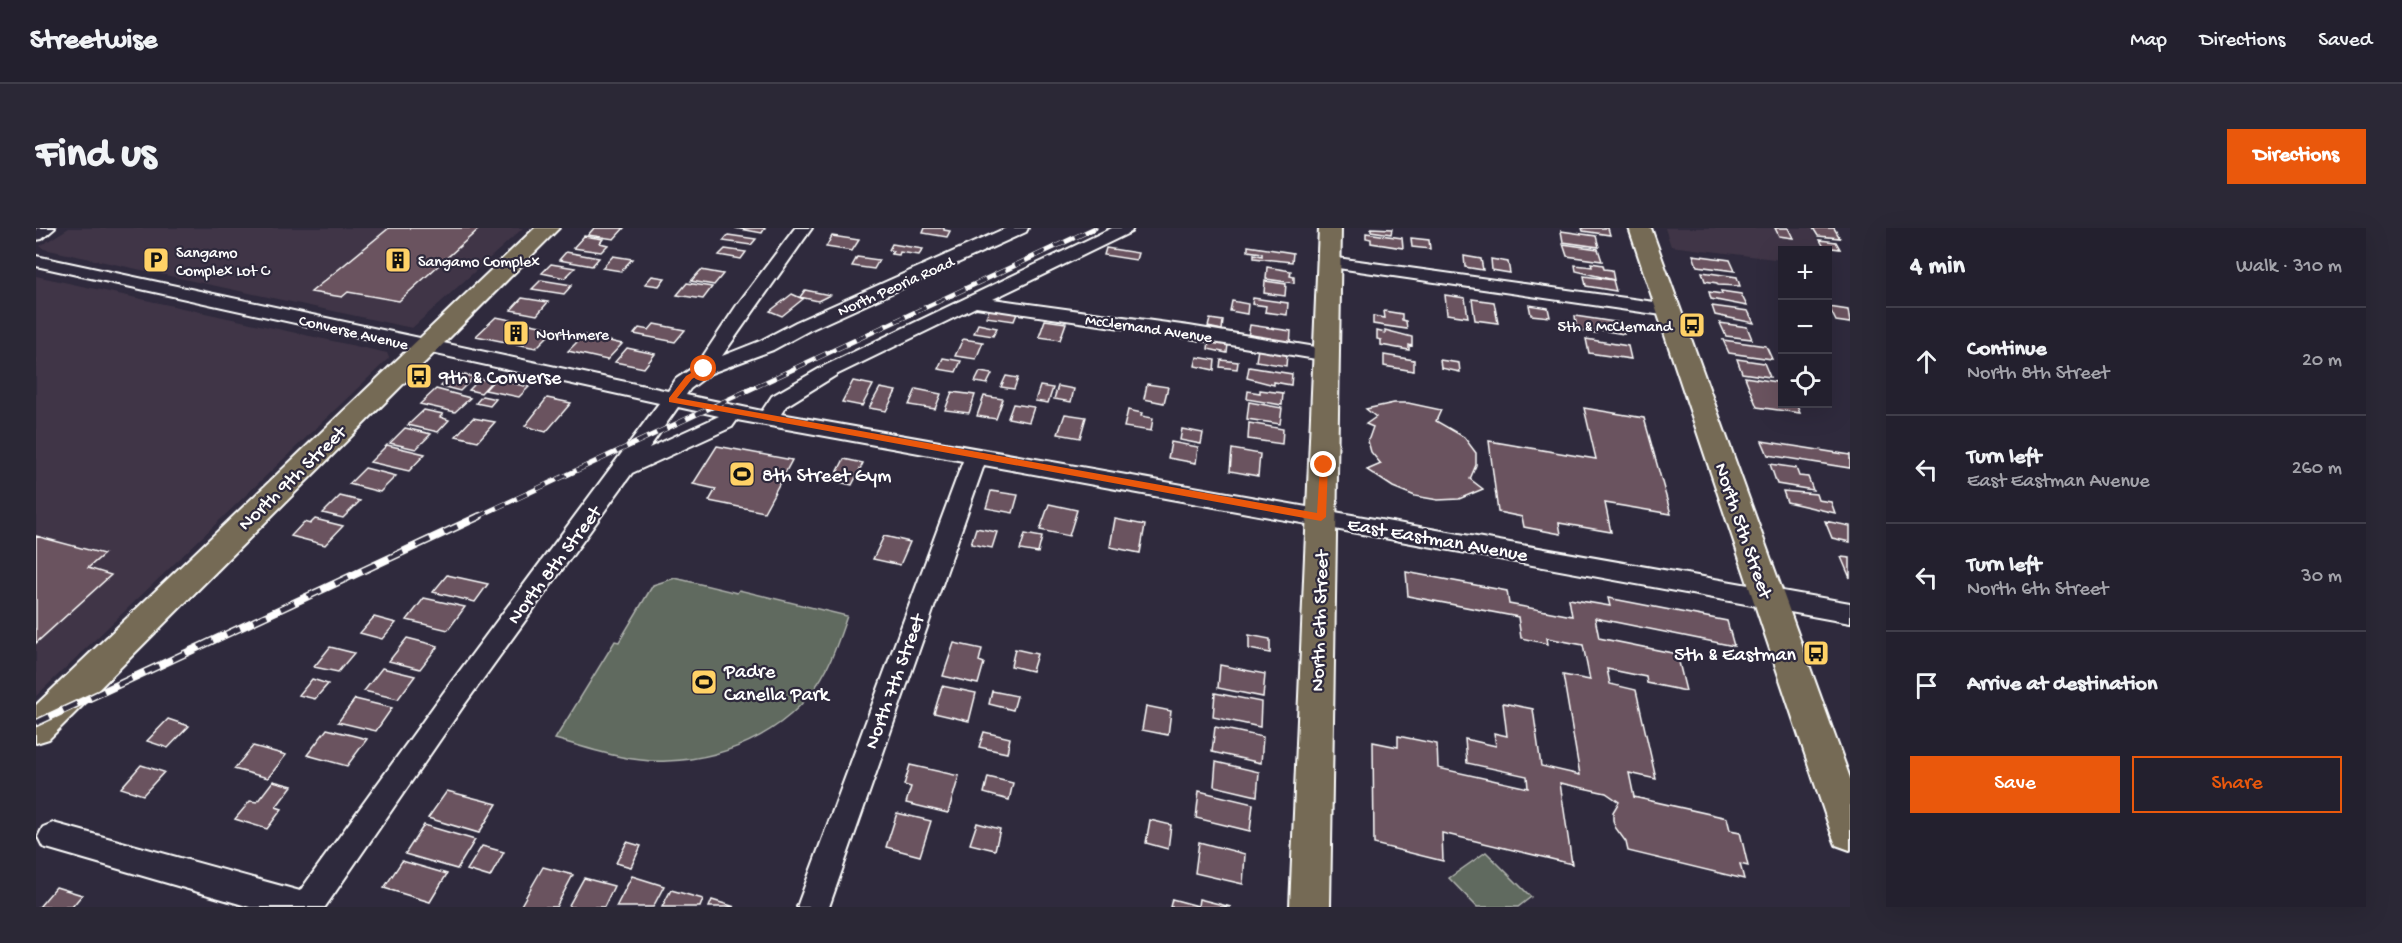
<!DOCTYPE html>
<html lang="en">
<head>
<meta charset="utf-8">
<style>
	:root { --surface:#23202e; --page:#2b2836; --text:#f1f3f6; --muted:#a3a3aa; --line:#403e4a; --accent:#ea580c }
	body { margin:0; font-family:"Gochi Hand",sans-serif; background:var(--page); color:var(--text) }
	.controls { position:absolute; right:18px; top:18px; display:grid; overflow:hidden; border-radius:0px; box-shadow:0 6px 24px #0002 }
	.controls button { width:54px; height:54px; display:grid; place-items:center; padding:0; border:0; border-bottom:2px solid var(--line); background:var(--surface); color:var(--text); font:30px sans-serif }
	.stop { position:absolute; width:18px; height:18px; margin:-14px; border:4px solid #ea580c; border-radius:50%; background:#fff }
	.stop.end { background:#ea580c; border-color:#fff; box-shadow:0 2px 6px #0008 }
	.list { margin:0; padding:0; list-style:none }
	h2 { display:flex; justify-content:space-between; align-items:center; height:78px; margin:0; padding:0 24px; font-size:26px }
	h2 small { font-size:20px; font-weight:400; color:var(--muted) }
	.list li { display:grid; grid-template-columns:39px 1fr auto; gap:18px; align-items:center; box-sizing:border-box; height:108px; padding:0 24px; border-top:2px solid var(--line) }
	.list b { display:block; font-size:22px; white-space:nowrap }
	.list p { margin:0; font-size:20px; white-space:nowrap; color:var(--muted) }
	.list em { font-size:20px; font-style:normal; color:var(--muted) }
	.actions { display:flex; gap:12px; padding:18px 24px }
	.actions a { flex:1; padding:14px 0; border:2px solid var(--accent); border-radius:0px; text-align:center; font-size:21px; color:var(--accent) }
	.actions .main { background:var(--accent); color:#fff }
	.icon { flex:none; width:33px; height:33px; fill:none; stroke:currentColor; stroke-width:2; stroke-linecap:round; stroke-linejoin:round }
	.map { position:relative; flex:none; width:1814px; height:679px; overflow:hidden; border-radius:0px }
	header { display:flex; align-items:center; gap:36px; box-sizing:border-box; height:84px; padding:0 30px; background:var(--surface); border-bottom:2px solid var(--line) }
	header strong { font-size:28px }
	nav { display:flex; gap:33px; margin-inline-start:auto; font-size:21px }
	.intro { display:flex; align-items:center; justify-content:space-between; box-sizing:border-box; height:144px; padding:0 36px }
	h1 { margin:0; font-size:42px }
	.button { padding:15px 27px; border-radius:0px; background:var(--accent); color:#fff; font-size:21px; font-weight:700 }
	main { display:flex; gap:36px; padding:0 36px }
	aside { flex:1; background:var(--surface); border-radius:0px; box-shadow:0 6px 24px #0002 }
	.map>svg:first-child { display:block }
	.built { fill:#413647 }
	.green { fill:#616a5f; stroke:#b0b4af; stroke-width:1.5 }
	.building { fill:#6b535e; stroke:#fff; stroke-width:1.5 }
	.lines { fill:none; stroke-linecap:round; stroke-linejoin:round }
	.minor-casing { stroke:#fff; stroke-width:4 }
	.major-casing { stroke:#fff; stroke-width:4 }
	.minor { fill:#2f2a3d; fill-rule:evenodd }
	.major { fill:#756b55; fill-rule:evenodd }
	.rail-far1-casing { stroke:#fff; stroke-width:5 }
	.rail-casing { stroke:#fff; stroke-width:8 }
	.rail-far1 { stroke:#2f2a3d; stroke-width:4; stroke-dasharray:11; stroke-linecap:butt }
	.rail { stroke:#2f2a3d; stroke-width:5; stroke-dasharray:15; stroke-linecap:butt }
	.route { fill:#ea580c }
	.labels { text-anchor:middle; stroke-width:4.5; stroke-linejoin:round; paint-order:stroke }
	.far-poi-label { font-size:16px; fill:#fff; stroke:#2f2a3d; text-anchor:start }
	.far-street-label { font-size:16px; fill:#fff; stroke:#2f2a3d }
	.poi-label { font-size:20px; fill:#fff; stroke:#2f2a3d; text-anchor:start }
	.street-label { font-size:20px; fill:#fff; stroke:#2f2a3d }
</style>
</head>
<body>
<header>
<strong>Streetwise</strong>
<nav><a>Map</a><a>Directions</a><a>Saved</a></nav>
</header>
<div class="intro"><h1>Find us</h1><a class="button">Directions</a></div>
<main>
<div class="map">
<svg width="1814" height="679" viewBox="0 0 1814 679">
	<rect width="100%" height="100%" fill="#2f2a3d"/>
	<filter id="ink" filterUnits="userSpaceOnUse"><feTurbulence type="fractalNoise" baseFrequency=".0167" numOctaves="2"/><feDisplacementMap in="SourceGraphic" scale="12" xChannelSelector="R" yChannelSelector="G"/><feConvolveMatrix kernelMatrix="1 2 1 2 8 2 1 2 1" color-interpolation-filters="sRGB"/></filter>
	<g filter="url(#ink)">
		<path class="built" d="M33,0H487L376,100L8,21L4,18Z
			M1629,0H1775L1788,22H1746V32L1635,18Z
			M0,48L351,125L353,130L0,468Z"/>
		<path class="green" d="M639,350L701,365L703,362L811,388C805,405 799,424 791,440C761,499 695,531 631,533C593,535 555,521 519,511L579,413L583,414L617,357Z
			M1450,624L1495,669L1482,679H1441L1413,650Z"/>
		<path class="building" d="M353,0H444L363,73L312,64L306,69L275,64Z
			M558,0H588L578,11L552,7Z
			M699,0H729L726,5Z
			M889,0H908V2L914,3L911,9L887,5Z
			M1335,0L1356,1L1355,6L1335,3Z
			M1546,0H1572L1574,7L1547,3Z
			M1739,0H1752L1757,10L1743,8Z
			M1777,0H1798L1804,10L1782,8Z
			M1525,3L1560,8L1563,19L1527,14Z
			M1330,5L1366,10L1367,20L1335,15V11L1330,10Z
			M692,7L720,11L715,17L687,13Z
			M548,8L567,11L564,15L572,17L565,24L537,20Z
			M796,8L823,12L816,23L790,19Z
			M1375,10L1393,12L1394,21L1376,19Z
			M1784,12L1800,14L1804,21L1788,19Z
			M856,16L887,21L883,27L864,24L863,27L855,26L857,23L853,22Z
			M1527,16L1562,21L1566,33L1531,28Z
			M1212,18L1257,25L1256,34L1218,30V26L1226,28V25L1212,23Z
			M1070,20L1102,25L1100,32L1068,27Z
			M689,21L710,24L705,31L683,27Z
			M530,24L563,30L556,38L523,32Z
			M1657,27L1694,32L1699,43L1661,38Z
			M577,28L596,31L585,43L566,40Z
			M1428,28L1445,31L1447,42L1429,39Z
			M821,29L843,32L838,41L816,38Z
			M1455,31L1472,34L1474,45L1456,42Z
			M1555,35L1567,37L1568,41L1576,42L1578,52L1540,43L1539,37L1556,39Z
			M515,36L539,40L529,50L506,45Z
			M1231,39L1255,43L1254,48L1258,49V55L1230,51Z
			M665,42L687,46L678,57L655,53Z
			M1666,44L1701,49L1704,58L1682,57L1681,55L1669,53Z
			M616,48L629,50L623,58L609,56Z
			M1548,48L1577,52L1580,63L1550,58Z
			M505,52L536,57L528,66L496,61Z
			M1229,53L1250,56L1249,68L1228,65Z
			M651,55L676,59L667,71L641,67Z
			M769,62L794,67L782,73L764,69Z
			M1685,63L1705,66L1711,78L1675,71L1673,64L1686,66Z
			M756,66L767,71L746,88L734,83Z
			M1409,67L1429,70L1432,89L1411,86Z
			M486,70L512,74L501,87L475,82Z
			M1217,70L1252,75L1251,87L1229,84L1230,78L1216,76Z
			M1436,71L1458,74L1462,95L1439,92Z
			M1196,73L1212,76L1211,86L1194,83Z
			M1493,77L1512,80L1514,89L1495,87Z
			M1676,78L1712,83L1718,95L1679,87Z
			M954,79L982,83L978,93L950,89Z
			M1793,79L1812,82L1814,95L1800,93Z
			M1348,83L1366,86V92L1370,93L1371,101L1337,96V88L1349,90Z
			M1539,88L1585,95L1588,106L1559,101L1560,105L1541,102Z
			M460,89L519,101L500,120L440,108Z
			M1174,91L1187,93L1186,102L1172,99Z
			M1009,92L1030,95L1024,112L1003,109Z
			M1684,95L1711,99L1716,111L1690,108Z
			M618,96L649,102L639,114L598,106L603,100L613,102Z
			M942,96L961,100L957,108L938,105Z
			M1214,97L1255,103L1254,117L1212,109Z
			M1349,102L1376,109V118L1373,117V122L1345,117V112L1341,111V103L1349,105Z
			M548,107L586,116L571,132L532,123Z
			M927,111L947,114L940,131L919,128Z
			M1550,111L1592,118L1595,131L1553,125Z
			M1687,112L1730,118L1736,131L1693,125Z
			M1173,113L1192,116L1191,125L1172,121Z
			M591,120L619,126L608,140L579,134Z
			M1222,121L1251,126L1250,138L1220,133Z
			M1348,127L1378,132V143L1348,138Z
			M1161,129L1179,132L1178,142L1159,138Z
			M907,130L925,133L920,144L902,141Z
			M1701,131L1728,135L1734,149L1706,145Z
			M1185,132L1202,134L1201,141L1184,139Z
			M1404,132L1423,135L1424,144L1405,140Z
			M1213,139L1256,146L1255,157L1238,154V157L1211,150Z
			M944,144L956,146L951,156L939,154Z
			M419,145L438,149L424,163L405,158Z
			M970,148L982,150L978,161L965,159Z
			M1709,149L1746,155V176H1760L1764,185L1721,179Z
			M444,151L456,153L445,165L433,162Z
			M459,151L493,159L483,169L449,162Z
			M817,153L837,157L826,178L806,174Z
			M1111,156L1132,159L1128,175L1108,171Z
			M1004,158L1017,160L1012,175L999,173Z
			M1022,158L1038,161L1035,174L1018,171Z
			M844,160L860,163L850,183L833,180Z
			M400,161L434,170L419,184L384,176Z
			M880,161L905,166L899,181L873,177Z
			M1224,162L1247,165L1246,177L1211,171L1212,163L1224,165Z
			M916,164L939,167L933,185L909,182Z
			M446,168L460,171L454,178L440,175Z
			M948,168L967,171L960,191L941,188Z
			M511,170L535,175L510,204L489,198Z
			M1213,174L1246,180L1244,196L1211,191Z
			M1358,175H1372L1405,182L1400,193L1428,209L1440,225V237L1434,251L1447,261L1423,271L1402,272L1379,268L1357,259L1331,242L1345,236L1335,224L1332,213L1337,199L1330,196L1340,189L1330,181Z
			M977,176L998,179L993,194L972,190Z
			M1548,180L1608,190L1635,286L1569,275L1575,304L1523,295L1525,306L1488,299L1486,289L1462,284L1453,213L1560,231Z
			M388,182L407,186L404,189L413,192L402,204L372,197Z
			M1092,182L1106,185L1105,188L1117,190L1115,203L1088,199Z
			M1029,186L1050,189L1044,210L1022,206Z
			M437,190L459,194L442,213L420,208Z
			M1213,195L1247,201L1246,216L1212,211Z
			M369,200L395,206L380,221L354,215Z
			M1146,201L1167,205L1165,216L1144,212Z
			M1726,213L1814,227V240L1732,227Z
			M1135,214L1162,219L1160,235L1132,230Z
			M351,217L389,226L373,243L334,234Z
			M681,218L756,232L728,284L673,273L680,261L657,256Z
			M1196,221L1224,226L1222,248L1194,243Z
			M808,231L827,235L816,257L797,253Z
			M1734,236L1760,240L1763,248L1772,249L1777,262L1741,256Z
			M329,240L360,248L344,264L313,256Z
			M955,263L982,267L977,285L950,280Z
			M1747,263L1780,266L1782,272L1795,274L1799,285L1751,274Z
			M304,268L324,273L307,290L287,285Z
			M1013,276L1041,282L1033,308L1004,302Z
			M279,291L307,298L289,317L255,308L268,294L274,296Z
			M1079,291L1109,297L1104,325L1074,319Z
			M1789,293L1814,298V314L1796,310Z
			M940,300L961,304L956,320L935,316Z
			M989,306L1006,309L1002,325L984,322Z
			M0,308L68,326L52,340L75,347L0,415Z
			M848,308L874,314L864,337L837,331Z
			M1805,329L1814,330V350Z
			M1370,344L1471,363L1473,376L1536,388L1533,371L1574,378L1572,370L1691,393L1698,418L1559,390L1563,410L1641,426L1650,463L1611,455L1610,449L1571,441L1574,456L1600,462L1620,551L1593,545L1598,569L1691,590L1694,602L1704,604L1712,638L1704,636L1708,651L1592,623L1590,614L1579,599L1577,592V584L1583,574L1570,565L1524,555L1536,636L1406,605L1407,633L1338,616L1337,514L1362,519V508L1401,516L1402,540L1492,560L1491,548L1431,535L1429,511L1460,518L1458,505L1471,508L1467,475L1497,481L1505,538L1544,547L1527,447L1554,452L1547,417L1511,410L1512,416L1485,410L1482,389L1372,368Z
			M411,347L452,356L439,374L397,364Z
			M388,370L429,379L412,402L371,392Z
			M338,389L360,395L346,411L324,405Z
			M1213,407L1234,411V425L1213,421Z
			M371,410L402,418L384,441L353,433Z
			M918,415L946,421L943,433L948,435L942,456L907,448Z
			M294,419L318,425L302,444L278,439Z
			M979,421L1001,426L996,443L975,438Z
			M1184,437L1229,446L1227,469L1182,460Z
			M346,440L379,448L362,471L328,463Z
			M276,451L292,456L279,471L263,467Z
			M906,458L940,465L933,493L898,485Z
			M956,463L981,468L977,482L953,476Z
			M1179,465L1225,474L1224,499L1177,489Z
			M319,471L356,480L340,503L302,494Z
			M1110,478L1135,483L1132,507L1106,502Z
			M132,491L153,498L132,520L111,513Z
			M1179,499L1227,509L1225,535L1176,524Z
			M291,501L331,511L311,538L271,527Z
			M948,504L974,510L971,525L943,519Z
			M217,518L250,527L232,550L198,541Z
			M1180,534L1223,544L1221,568L1178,558Z
			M105,537L128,544L107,567L85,560Z
			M874,537L923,548L912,585L870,575L875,559L868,557Z
			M952,549L977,555L973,572L948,565Z
			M237,553L256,558L240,579L246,581L231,601L199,591L214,573L221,574Z
			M411,563L461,576L443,605L392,590Z
			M1163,563L1217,576L1214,603L1160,590Z
			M861,585L895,593L884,628L850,619Z
			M1114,592L1135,597L1132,621L1110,615Z
			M941,595L964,601L959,622L934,616Z
			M388,597L439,612L421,641L369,626Z
			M591,614L605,618L595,639L580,635Z
			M1163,614L1209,626L1207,656L1159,645Z
			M446,618L468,624L454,649L431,642Z
			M366,633L411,646L394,674L348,660Z
			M507,639L537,647L520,679H484Z
			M596,648L628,658L617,679H580Z
			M548,650L578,658L568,679H532Z
			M20,659L46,667L36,679H3Z
			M635,662L667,671L664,679H626Z
			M1136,671L1162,678L1163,671L1195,679H1134Z
			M676,672L699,679H673Z"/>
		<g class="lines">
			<defs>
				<path id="minor" d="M0,0H19L6,11L0,12Z
					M759,0H776L686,128L724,113L760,94L970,0H992L990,4L774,102L737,122L675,145L654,161L650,167L726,183L736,168L788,138L1076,0H1097L1095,4L957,71L1153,98L1292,121L1299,123L1302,127L1299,131L1292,133L1153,110L940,79L802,146L750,178L745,186L1814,375V395L948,237L793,679H761L927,233L701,192L696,199L596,245L426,480L289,679H214L7,619L2,609L7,599L17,595L264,663L408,464L623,175L0,38V28L632,163L640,151L661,137L701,77ZM642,179L683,188L613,220Z
					M1294,29L1633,76L1640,78L1642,82L1640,86L1633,88L1288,38L1285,34L1288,30Z"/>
				<path id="major" d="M499,0H523L13,511L0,515V477Z
					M1283,0H1305L1294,679H1254Z
					M1593,0H1615L1814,550V622L1800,617L1795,604Z"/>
			</defs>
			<use href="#minor" class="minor-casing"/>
			<use href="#major" class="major-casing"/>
			<use href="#minor" class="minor"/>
			<use href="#major" class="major"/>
			<defs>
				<path id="rail-far1" d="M441,289L1059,0"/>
				<path id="rail" d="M0,495L444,288"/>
			</defs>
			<use href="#rail-far1" class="rail-far1-casing"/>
			<use href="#rail" class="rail-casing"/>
			<use href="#rail-far1" class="rail-far1"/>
			<use href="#rail" class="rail"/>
		</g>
	</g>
	<path class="route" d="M665,139L672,141L656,151L641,170L1281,285L1284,237L1288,234L1292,237L1290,289L1285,293L633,174V170L650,148Z"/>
	<defs>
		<symbol id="parking-square" viewBox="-11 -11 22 22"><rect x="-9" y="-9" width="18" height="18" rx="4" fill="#ffd166" stroke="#2f2a3d"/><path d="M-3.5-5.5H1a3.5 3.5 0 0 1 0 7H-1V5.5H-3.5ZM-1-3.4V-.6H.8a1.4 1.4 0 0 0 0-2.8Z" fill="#111"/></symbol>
		<symbol id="building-square" viewBox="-11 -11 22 22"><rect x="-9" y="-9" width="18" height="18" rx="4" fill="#ffd166" stroke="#2f2a3d"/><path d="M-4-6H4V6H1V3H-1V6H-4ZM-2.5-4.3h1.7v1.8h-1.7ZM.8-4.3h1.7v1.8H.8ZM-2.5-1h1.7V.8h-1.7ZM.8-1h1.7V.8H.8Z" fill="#111"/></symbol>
		<symbol id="bus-square" viewBox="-11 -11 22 22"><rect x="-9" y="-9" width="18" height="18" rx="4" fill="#ffd166" stroke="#2f2a3d"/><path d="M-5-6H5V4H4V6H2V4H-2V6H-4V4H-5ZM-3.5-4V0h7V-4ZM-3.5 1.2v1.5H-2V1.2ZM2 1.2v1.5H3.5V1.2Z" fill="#111"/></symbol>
		<symbol id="stadium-square" viewBox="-11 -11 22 22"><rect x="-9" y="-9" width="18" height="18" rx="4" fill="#ffd166" stroke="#2f2a3d"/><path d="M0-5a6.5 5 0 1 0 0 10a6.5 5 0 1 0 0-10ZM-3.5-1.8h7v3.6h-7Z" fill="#111"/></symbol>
	</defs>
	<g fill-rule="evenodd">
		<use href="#parking-square" x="105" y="17" width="30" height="30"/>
		<use href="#building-square" x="347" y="17" width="30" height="30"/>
		<use href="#bus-square" x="1641" y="82" width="30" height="30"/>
		<use href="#building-square" x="465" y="90" width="30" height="30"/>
		<use href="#bus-square" x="368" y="133" width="30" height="30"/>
		<use href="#stadium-square" x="691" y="231" width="30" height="30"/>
		<use href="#bus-square" x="1765" y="410" width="30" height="30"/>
		<use href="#stadium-square" x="653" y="439" width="30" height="30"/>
	</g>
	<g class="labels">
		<g class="far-poi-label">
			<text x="140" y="29">Sangamo<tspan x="140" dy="18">Complex Lot C</tspan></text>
			<text x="382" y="38">Sangamo Complex</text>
			<text x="1636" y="103" text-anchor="end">5th &amp; McClernand</text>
			<text x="500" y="111">Northmere</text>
		</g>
		<g class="far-street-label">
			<text transform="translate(859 57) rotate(-24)" y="6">North Peoria Road</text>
			<text transform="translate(1113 99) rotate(8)" y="6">McClernand Avenue</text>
			<text transform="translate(318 103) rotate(13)" y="6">Converse Avenue</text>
		</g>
		<g class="poi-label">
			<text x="403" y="155">9th &amp; Converse</text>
			<text x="726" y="253">8th Street Gym</text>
			<text x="1760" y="432" text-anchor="end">5th &amp; Eastman</text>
			<text x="688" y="449">Padre<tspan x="688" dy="23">Canella Park</tspan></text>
		</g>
		<g class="street-label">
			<text transform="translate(255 249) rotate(-44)" y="7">North 9th Street</text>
			<text transform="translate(1709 302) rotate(71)" y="7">North 5th Street</text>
			<text transform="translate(1402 310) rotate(10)" y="7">East Eastman Avenue</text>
			<text transform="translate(517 336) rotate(-53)" y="7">North 8th Street</text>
			<text transform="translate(1282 393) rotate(-88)" y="7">North 6th Street</text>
			<text transform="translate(857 453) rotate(-70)" y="7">North 7th Street</text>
		</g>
	</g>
</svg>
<div class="controls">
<button>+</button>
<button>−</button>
<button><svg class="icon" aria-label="locate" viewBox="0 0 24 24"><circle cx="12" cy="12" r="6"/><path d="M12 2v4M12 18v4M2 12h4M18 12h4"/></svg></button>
</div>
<div class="stop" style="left:668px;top:141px"></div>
<div class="stop end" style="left:1288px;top:237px"></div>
</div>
<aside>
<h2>4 min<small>Walk · 310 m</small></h2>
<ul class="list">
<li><svg class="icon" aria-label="ahead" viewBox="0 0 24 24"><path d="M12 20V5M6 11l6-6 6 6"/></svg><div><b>Continue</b><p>North 8th Street</p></div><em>20 m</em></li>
<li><svg class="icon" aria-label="left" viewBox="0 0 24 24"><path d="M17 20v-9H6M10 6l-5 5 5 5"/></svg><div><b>Turn left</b><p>East Eastman Avenue</p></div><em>260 m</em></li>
<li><svg class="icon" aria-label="left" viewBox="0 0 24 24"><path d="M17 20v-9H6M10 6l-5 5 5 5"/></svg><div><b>Turn left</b><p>North 6th Street</p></div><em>30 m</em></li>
<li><svg class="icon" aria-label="arrive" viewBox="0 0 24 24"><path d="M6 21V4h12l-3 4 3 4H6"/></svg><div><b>Arrive at destination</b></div></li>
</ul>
<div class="actions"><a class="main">Save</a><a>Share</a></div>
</aside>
</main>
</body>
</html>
